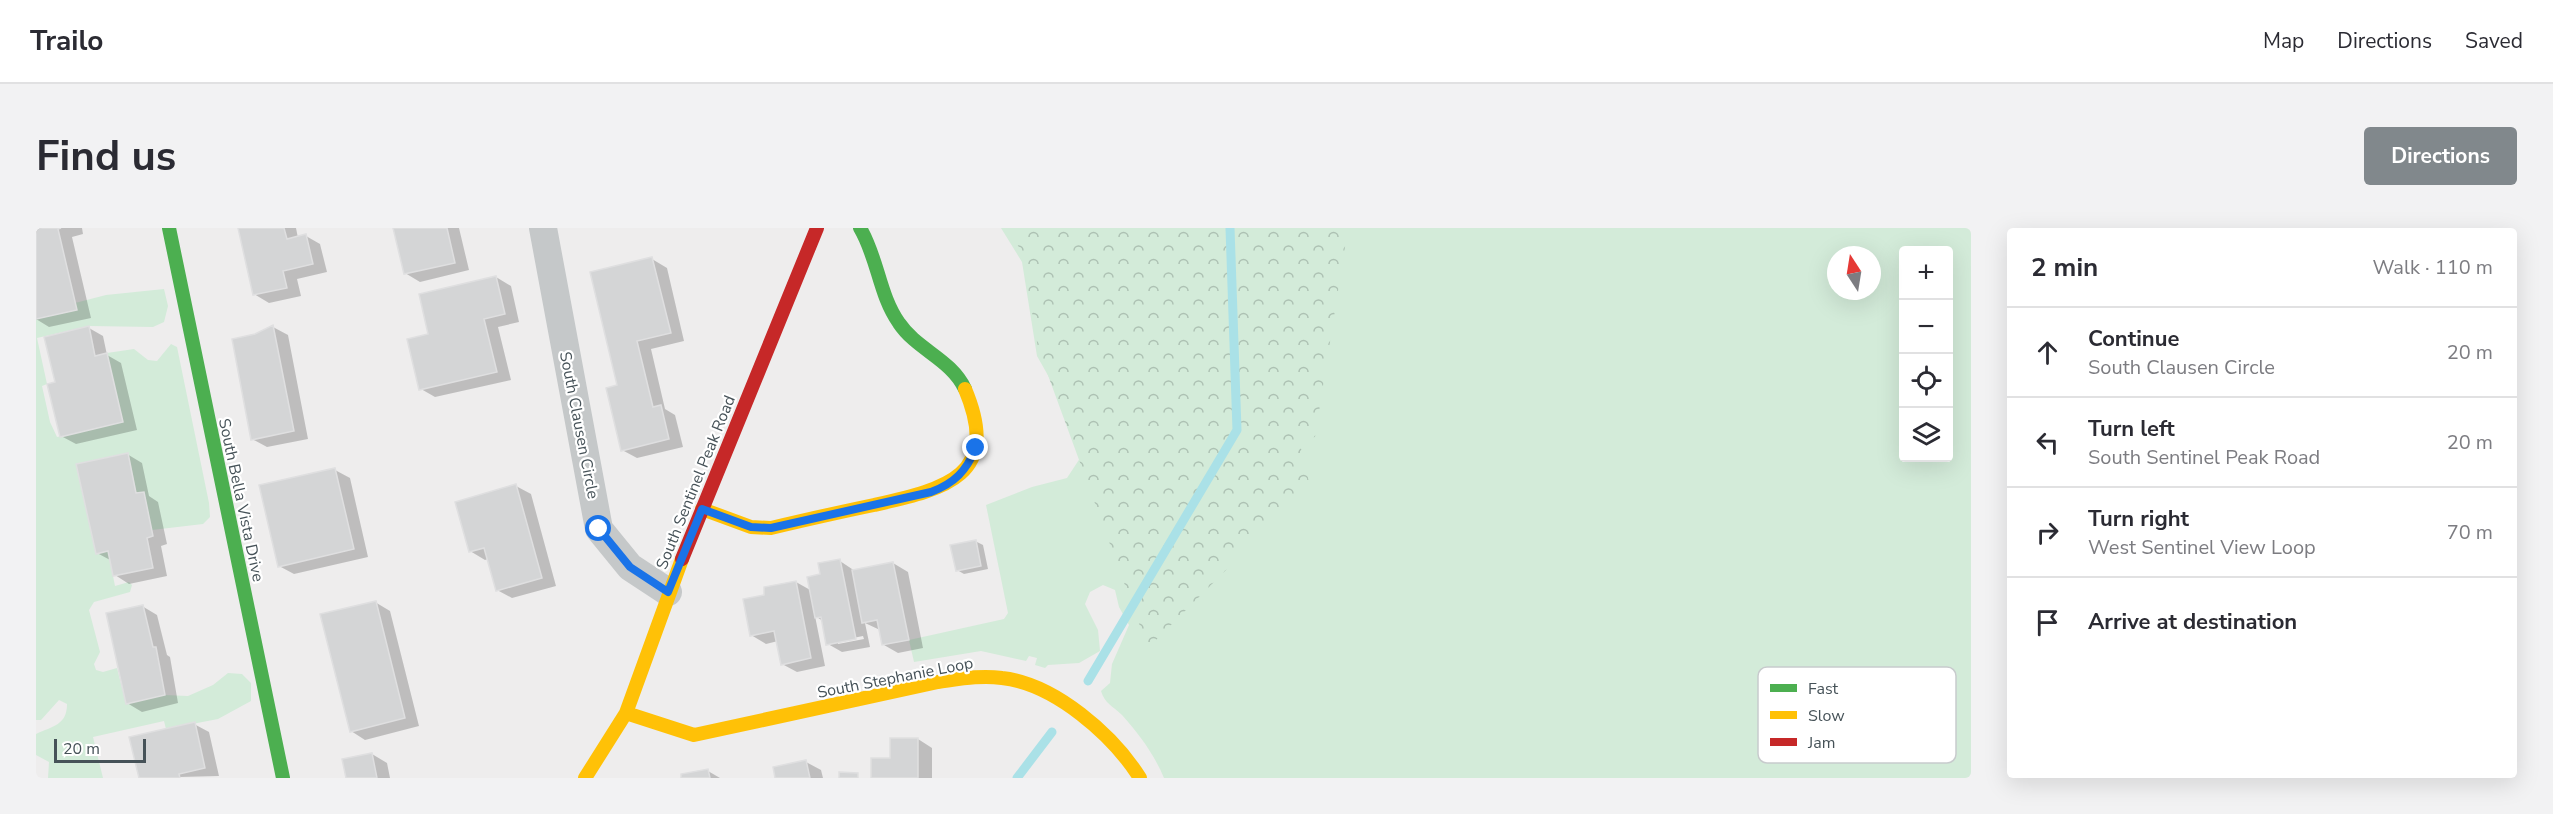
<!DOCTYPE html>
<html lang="en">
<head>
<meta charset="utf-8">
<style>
	:root { --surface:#fff; --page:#f2f2f3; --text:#2b2b33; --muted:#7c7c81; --line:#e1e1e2; --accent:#81888c }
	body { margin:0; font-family:"Nunito Sans",sans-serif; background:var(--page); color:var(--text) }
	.controls { position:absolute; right:18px; top:18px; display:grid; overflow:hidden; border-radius:6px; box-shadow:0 6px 24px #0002 }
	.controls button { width:54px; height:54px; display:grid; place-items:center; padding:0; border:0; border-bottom:2px solid var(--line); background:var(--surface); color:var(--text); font:30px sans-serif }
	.compass { position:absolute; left:1791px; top:18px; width:54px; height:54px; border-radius:50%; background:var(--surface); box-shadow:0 6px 24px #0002; rotate:348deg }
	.scale { position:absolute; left:18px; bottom:15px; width:92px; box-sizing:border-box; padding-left:6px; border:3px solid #465258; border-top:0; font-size:16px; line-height:21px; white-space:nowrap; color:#465258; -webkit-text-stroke:4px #fff; paint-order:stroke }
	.stop { position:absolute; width:18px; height:18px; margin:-14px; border:4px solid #1a73e8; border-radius:50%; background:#fff }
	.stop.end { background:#1a73e8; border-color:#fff; box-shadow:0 2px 6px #0008 }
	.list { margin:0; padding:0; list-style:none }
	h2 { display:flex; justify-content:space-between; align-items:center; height:78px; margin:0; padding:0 24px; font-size:26px }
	h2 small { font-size:20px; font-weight:400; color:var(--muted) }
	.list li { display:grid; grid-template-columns:39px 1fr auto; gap:18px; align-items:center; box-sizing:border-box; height:90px; padding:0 24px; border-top:2px solid var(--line) }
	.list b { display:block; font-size:22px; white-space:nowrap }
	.list p { margin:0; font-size:20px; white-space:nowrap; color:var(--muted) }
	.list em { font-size:20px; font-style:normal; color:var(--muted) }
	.icon { flex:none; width:33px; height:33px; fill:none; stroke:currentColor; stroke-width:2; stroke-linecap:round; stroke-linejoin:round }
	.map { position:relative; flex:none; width:1935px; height:550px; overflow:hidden; border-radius:6px }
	header { display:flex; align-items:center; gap:36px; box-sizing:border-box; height:84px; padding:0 30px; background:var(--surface); border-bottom:2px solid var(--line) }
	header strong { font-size:28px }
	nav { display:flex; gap:33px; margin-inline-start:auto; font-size:21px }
	.intro { display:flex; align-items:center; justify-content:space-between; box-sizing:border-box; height:144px; padding:0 36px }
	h1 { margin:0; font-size:42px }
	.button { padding:15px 27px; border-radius:6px; background:var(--accent); color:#fff; font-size:21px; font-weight:700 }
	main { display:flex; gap:36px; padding:0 36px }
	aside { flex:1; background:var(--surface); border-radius:6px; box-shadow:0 6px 24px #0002 }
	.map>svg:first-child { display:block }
	.grass { fill:#d3ebd9; fill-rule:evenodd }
	.park { fill:url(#park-crowns) }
	.shadow { fill:#0003; fill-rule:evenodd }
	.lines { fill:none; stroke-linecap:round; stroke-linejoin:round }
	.stream { stroke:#aae1e7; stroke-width:9 }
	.building { fill:#d4d5d6; stroke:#dfdfe0; stroke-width:1.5 }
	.street { stroke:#c5c8c9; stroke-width:28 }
	.fast { stroke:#4caf50; stroke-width:14 }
	.slow { stroke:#ffc107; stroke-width:14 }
	.jam { stroke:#c62828; stroke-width:14 }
	.route { stroke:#1a73e8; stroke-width:8 }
	.labels { text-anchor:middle; stroke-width:4.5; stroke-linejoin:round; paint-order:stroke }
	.street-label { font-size:16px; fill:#465258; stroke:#fff }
	.key { fill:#fff; stroke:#c8cbcd; stroke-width:1.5 }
	.key-label { font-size:16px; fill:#465258 }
</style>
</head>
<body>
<header>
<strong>Trailo</strong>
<nav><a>Map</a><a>Directions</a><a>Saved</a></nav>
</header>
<div class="intro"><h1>Find us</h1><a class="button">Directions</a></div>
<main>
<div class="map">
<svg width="1935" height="550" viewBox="0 0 1935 550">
	<defs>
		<pattern id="park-crowns" width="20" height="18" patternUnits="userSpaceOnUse" patternTransform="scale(1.5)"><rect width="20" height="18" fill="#d3ebd9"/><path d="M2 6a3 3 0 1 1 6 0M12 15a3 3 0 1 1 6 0" fill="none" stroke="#adc1b3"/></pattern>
	</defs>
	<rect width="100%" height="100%" fill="#eeeded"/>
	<path class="grass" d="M965,0H1935V550H1128C1118,526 1103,506 1086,487C1077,478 1069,476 1065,463L1074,455L1076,436L1093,397L1083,379L1079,362L1067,357L1054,364L1049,376L1062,402L1064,423L1043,435L1012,437L1009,440L999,437L1001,430L993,428L990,433L945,423L878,434L873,412L968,391L972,385L950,277L996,259L1031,250L1052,218L1001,128L986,34ZM1868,22H1912V230H1868ZM1800,27H1836V63H1800Z
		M128,61L132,78L128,94L117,99L53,98L1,110L11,156L6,158L14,194L21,209L87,194L71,125L98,121L112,132L121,133L135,116L141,119L173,275L174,289L167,296L116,302L108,264L100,265L92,225L40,236L60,326L72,323L79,358L93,354L96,357L94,364L58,374L53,382L64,424L58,436L60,442L67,444L81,440L90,476L129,467L152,468L177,457L192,445L206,446L215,455V473L182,491L130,501L128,493L57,509L67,550H12L13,534L0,527V506C17,498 31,497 31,476L23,472L5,492H0V91L41,82L39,75L70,67Z"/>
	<path class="park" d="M971,0H1312L1279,209L1263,212L1274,258L1112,420L1002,120L986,24Z"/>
	<path class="shadow" d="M0,0H46L47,6L36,9L55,90L13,99L0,91Z
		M203,0H260L262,10L270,8L284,16L291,44L261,51L265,68L233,75L218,66Z
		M359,0H423L433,42L384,54L369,45Z
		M616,31L631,40L648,113L615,121L629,181L639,187L647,219L601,230L586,222L583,158Z
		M460,49L475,58L483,94L462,99L475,152L399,169L385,161L394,107Z
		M237,99L252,107L272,211L231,219L216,211L219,107Z
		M53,100L67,108L71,127L85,135L101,202L40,216L25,208L21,156Z
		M91,226L106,235L113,268L122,274L131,316L125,318L131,348L93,356L79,347L76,333L61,325Z
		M299,242L314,250L332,329L258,346L243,338Z
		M480,258L495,266L520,358L476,370L461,362L452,331L449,332L434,323Z
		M939,313L947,317L952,341L928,346L921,342Z
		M804,333L819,343L857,335L872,344L887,420L862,425L848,417L844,402L829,395L834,419L806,424L792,416L787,393L779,388L789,438L761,444L746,436L742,413L730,416L715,407L729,368L760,354L776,363L786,347ZM827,408L828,411L802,416V413Z
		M339,374L354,383L383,498L329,512L315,503Z
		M106,378L121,387L131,427L134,429L142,475L106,484L91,475Z
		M158,496L173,504L183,548L104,550Z
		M882,511L896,520V550H836Z
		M336,526L351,535L354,550H311Z
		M770,534L785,542L787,550H741Z
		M672,543L684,550H647Z"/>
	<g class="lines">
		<path class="stream" d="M1052,453L1201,202L1194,0
			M981,550L1016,504"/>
	</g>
	<path class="building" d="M0,0H25L22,1L41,82L0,91Z
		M202,0H248L251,11L270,6L277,36L247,43L251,60L217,67Z
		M357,0H411L419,35L368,46Z
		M616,29L635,105L601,113L617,179L625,177L633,211L585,223L570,160L581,157L554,44Z
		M460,48L469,86L448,91L461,144L383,162L371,111L392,106L383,66Z
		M237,97L258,203L215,212L196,111L219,106Z
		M53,98L59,128L71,125L87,194L24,209L11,156L19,154L8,109Z
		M92,225L100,265L108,264L117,308L111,310L117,340L77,348L72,323L60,326L40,236Z
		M299,240L318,321L242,339L223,257Z
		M480,256L506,350L460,363L448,320L433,324L419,274Z
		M940,312L945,338L920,343L914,317Z
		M804,331L820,411L790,417L785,389L779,390L771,349L784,346L782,335Z
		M857,334L873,412L846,417L841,392L826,395L816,342Z
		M760,353L775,430L745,437L738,403L714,408L707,371L728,367V359Z
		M340,373L369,490L314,504L284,386Z
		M107,377L117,419H120L129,467L90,476L70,385Z
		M159,494L169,540L143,546L144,550H103L93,509Z
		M854,510H882V550H835V530H854Z
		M336,525L341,550H310L306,531Z
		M770,532L774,550H739L737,539Z
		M672,541L674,550H645V546Z
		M803,544L822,545V550H803Z"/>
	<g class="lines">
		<path class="street" d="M507,0L563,301L594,339L632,364"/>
		<path class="fast" d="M133,0L247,550
			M824,0C842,30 843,67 863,95C881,122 915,131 929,161"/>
		<path class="slow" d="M666,281L715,299L735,300C769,292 804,284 838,277C909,261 966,249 929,161
			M590,485L658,507L902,454C924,451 944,447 966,450C1019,456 1077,507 1104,550
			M549,550L590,485L646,331"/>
		<path class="jam" d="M646,331L781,0"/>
	</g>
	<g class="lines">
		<path class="route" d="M563,301L594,339L632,364L666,281L715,299L735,300L895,264C919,255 930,243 940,220"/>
	</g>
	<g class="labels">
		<g class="street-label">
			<text transform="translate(544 197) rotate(79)" y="6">South Clausen Circle</text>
			<text transform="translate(659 254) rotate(-68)" y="6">South Sentinel Peak Road</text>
			<text transform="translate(206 272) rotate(78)" y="6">South Bella Vista Drive</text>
			<text transform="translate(859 449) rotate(-11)" y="6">South Stephanie Loop</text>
		</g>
	</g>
	<rect x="1722" y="439" width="198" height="96" rx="9" class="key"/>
	<rect x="1734" y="456" width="27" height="8" fill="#4caf50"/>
	<rect x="1734" y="483" width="27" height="8" fill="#ffc107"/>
	<rect x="1734" y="510" width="27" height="8" fill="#c62828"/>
	<g class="key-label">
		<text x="1772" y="466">Fast</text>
		<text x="1772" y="493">Slow</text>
		<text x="1772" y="520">Jam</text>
	</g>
</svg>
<div class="controls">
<button>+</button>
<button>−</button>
<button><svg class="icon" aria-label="locate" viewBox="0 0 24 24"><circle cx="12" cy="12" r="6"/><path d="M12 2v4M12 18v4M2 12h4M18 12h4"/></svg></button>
<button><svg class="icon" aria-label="layers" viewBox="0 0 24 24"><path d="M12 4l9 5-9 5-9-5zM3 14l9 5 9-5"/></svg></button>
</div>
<svg class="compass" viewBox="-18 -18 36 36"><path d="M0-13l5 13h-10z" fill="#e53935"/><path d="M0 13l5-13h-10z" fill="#7c7c81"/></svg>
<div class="scale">20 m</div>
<div class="stop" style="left:563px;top:301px"></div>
<div class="stop end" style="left:940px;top:220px"></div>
</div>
<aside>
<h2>2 min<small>Walk · 110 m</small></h2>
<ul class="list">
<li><svg class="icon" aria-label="ahead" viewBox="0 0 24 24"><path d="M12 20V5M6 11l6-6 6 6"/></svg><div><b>Continue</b><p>South Clausen Circle</p></div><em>20 m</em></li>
<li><svg class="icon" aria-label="left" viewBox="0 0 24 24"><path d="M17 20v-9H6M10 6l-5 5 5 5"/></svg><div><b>Turn left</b><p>South Sentinel Peak Road</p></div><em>20 m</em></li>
<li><svg class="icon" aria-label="right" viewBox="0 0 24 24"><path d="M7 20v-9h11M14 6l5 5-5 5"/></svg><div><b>Turn right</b><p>West Sentinel View Loop</p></div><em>70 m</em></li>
<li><svg class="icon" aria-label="arrive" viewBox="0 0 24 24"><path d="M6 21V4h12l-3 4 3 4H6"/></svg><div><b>Arrive at destination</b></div></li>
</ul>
</aside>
</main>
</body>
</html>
